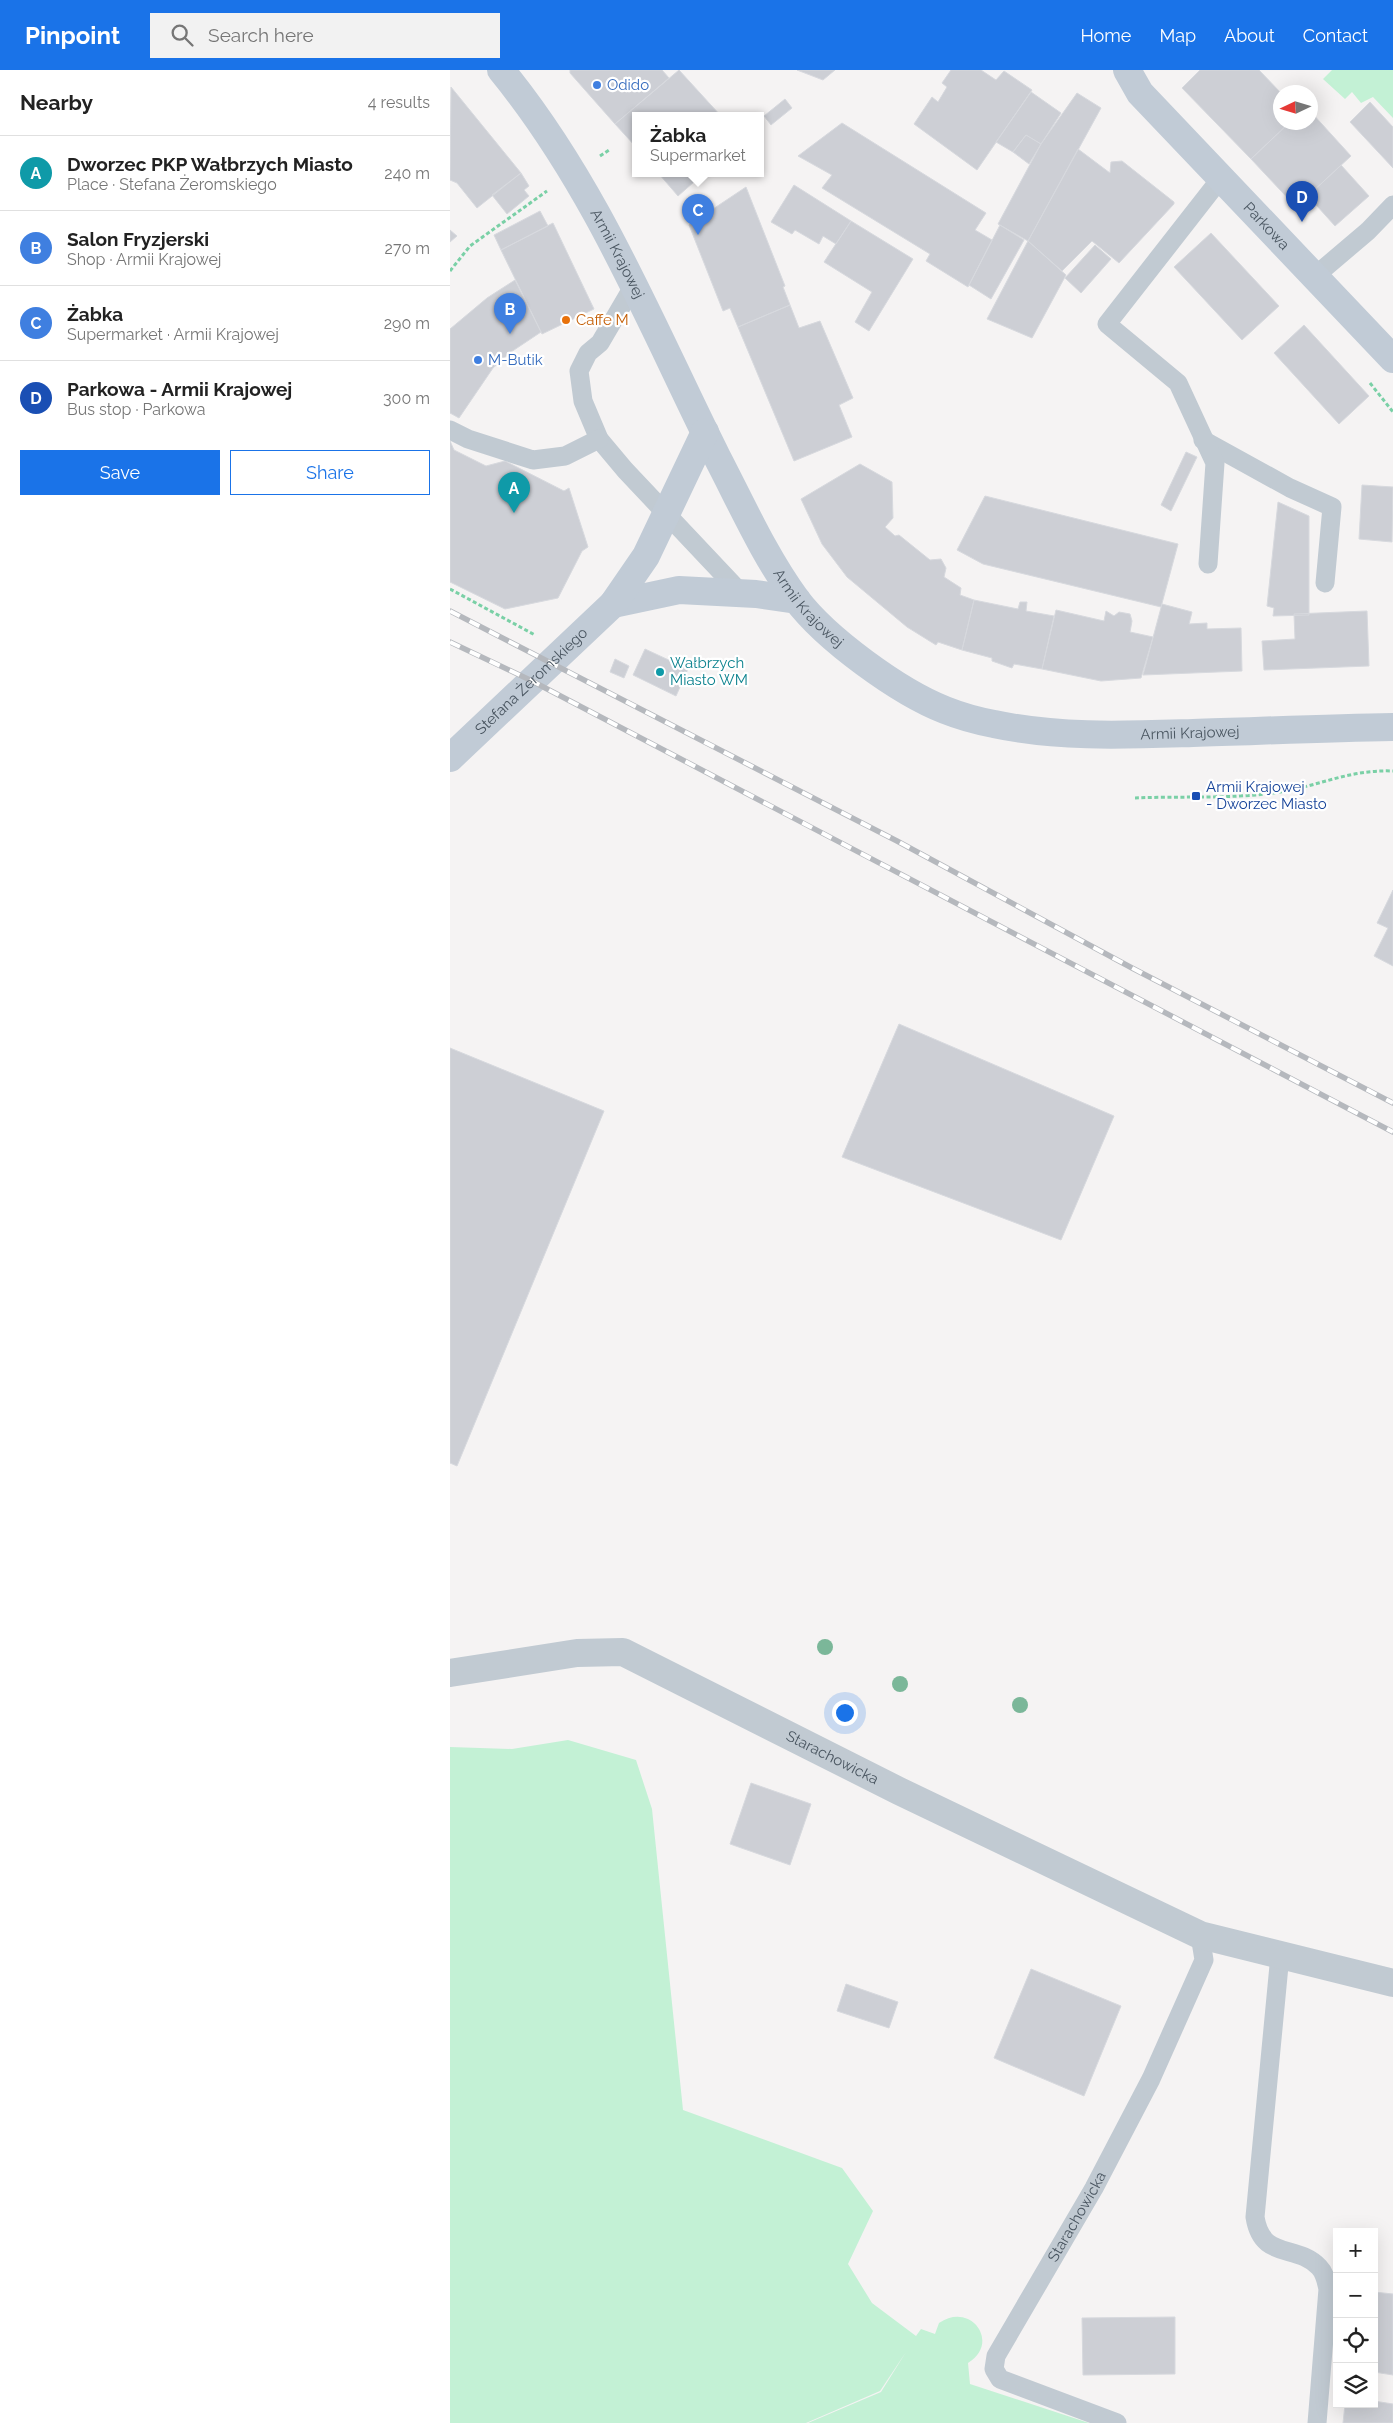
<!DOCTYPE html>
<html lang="en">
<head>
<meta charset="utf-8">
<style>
	:root { --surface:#fff; --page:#f2f2f2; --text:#222; --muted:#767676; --line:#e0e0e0; --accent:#1a73e8 }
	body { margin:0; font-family:Raleway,sans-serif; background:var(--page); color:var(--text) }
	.controls { position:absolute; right:15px; bottom:15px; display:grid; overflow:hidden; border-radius:0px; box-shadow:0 5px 20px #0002 }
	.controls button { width:45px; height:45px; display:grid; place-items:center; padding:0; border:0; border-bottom:1px solid var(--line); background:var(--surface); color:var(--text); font:25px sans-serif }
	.compass { position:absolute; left:823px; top:15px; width:45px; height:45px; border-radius:50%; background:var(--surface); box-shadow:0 5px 20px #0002; rotate:266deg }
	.you { position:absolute; left:394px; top:1642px; width:18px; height:18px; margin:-12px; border:4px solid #fff; border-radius:50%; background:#1a73e8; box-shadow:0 0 0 8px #1a73e833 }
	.badge { display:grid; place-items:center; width:32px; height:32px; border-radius:50%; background:var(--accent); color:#fff; font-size:16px; font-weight:700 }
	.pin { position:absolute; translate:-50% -41px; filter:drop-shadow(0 1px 2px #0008) }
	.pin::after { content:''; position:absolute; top:26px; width:18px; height:15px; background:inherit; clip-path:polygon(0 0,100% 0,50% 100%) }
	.popup { position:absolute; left:182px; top:42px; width:132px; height:65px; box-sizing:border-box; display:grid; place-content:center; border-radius:0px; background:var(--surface); filter:drop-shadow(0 1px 4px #0005); font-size:16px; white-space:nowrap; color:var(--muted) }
	.popup b { font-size:19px; color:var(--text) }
	.popup::after { content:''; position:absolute; left:50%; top:100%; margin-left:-10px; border:10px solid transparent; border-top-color:var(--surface) }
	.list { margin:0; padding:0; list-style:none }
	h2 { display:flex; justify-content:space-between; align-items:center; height:65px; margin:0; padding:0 20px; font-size:21px }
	h2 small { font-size:16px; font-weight:400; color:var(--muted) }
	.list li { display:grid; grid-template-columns:32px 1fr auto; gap:15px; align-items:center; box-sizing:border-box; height:75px; padding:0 20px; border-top:1px solid var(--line) }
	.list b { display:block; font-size:19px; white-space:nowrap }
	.list p { margin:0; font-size:16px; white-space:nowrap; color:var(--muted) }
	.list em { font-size:16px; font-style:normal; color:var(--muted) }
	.actions { display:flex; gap:10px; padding:15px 20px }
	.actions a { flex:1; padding:11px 0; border:1px solid var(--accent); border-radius:0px; text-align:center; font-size:18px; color:var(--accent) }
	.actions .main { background:var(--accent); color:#fff }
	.icon { flex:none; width:28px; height:28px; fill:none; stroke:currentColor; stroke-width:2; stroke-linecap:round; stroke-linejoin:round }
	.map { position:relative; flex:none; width:943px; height:2353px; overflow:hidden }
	header { display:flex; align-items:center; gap:30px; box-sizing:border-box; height:70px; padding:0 25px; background:var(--accent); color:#fff }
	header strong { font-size:24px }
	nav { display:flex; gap:28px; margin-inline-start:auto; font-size:18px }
	.search { width:350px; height:45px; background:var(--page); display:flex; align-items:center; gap:12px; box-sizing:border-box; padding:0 18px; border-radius:0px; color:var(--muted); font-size:19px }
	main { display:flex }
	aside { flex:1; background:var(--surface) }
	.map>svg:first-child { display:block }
	.green { fill:#c3f1d5 }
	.building { fill:#cdcfd5; stroke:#d7d9de }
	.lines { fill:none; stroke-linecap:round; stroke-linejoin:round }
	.path { stroke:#7ad0a6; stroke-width:3; stroke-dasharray:4 2.5; stroke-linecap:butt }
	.service { stroke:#c1cad2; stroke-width:19 }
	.minor { stroke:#c1cad2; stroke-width:28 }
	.secondary { stroke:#c1cbd6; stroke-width:28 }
	.rail-casing { stroke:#b5b8bd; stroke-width:5.5 }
	.rail { stroke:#fff; stroke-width:4; stroke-dasharray:11; stroke-linecap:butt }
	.tree { fill:#7bb799 }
	.shop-dot { fill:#3f7fe0; stroke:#fff; stroke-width:2 }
	.food-dot { fill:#e8710a; stroke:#fff; stroke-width:2 }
	.culture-dot { fill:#0f9aa8; stroke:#fff; stroke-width:2 }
	.transit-dot { fill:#1a4fb4; stroke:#fff; stroke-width:2 }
	.labels { text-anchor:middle; stroke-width:4.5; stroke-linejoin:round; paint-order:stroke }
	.shop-label { font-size:15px; fill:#366cbe; stroke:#fff; text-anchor:start }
	.street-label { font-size:15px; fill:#4a5661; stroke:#fff }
	.food-label { font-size:15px; fill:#c56008; stroke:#fff; text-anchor:start }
	.culture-label { font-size:15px; fill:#0d838f; stroke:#fff; text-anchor:start }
	.transit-label { font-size:15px; fill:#164399; stroke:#fff; text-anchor:start }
</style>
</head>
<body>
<header>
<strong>Pinpoint</strong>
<div class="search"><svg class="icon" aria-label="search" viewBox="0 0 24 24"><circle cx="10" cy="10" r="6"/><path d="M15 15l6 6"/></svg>Search here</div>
<nav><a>Home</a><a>Map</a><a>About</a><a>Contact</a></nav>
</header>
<main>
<aside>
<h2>Nearby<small>4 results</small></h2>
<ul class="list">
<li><span class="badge" style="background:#0f9aa8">A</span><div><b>Dworzec PKP Wałbrzych Miasto</b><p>Place · Stefana Żeromskiego</p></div><em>240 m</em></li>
<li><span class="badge" style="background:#3f7fe0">B</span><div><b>Salon Fryzjerski</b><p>Shop · Armii Krajowej</p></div><em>270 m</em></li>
<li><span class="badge" style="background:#3f7fe0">C</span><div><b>Żabka</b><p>Supermarket · Armii Krajowej</p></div><em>290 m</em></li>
<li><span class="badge" style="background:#1a4fb4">D</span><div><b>Parkowa - Armii Krajowej</b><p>Bus stop · Parkowa</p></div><em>300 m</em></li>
</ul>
<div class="actions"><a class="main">Save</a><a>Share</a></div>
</aside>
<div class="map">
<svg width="943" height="2353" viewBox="0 0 943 2353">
	<rect width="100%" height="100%" fill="#f5f3f3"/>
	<path class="green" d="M882,0H943V48L923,27L911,33L902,22L895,29L873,9Z
		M118,1670L186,1690L202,1739L233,2040L392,2098L423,2141L398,2194L422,2233L466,2266L471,2259L485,2264L489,2253C521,2231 551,2273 518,2293L520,2314L639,2353H358L431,2322L456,2282L430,2321L356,2353H0V1677L62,1679Z"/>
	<path class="building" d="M120,0H212L219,8L165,54L120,3Z
		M229,0L271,46H186V77L165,54Z
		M347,0H385L373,10Z
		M501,0H531L546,10L554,1L582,20L527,100L464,54L482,27L488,32L497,17L492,13Z
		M750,0H809L831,23V52H840L801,89L732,18Z
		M1,17L71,103L27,138L7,113L0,110Z
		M581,22L611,43L591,74L576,65L563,82L546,72Z
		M627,23L651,38L578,171L548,154L591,74Z
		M335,29L342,38L321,55L314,46Z
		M920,32L943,57V98L900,52Z
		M861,42L901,86L846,137L801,89L840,52H861Z
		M392,53L536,143L525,160L542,170L518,217L476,191L480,184L372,118L382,105L348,86Z
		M576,65L591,74L579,94L563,82Z
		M628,79L660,103L661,92L672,91L724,132V134L669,193L642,171L612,201L578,171Z
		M891,95L919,126L885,156L858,126Z
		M71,103L79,116L74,120L79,126L57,144L42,125Z
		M209,104H253L228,126Z
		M344,115L401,151L386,174L373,166L369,174L345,160L342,164L321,152Z
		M296,117L335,216L333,217L340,235L288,257L280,238L273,241L239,155Z
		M90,141L98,156L51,180L44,165Z
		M401,151L463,189L419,261L405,252L422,222L374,192Z
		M103,153L144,239L92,264L51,180Z
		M550,155L574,170L541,229L519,215Z
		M0,160L7,166L0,172Z
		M761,163L829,236L792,270L724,197Z
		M578,171L616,205L582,268L537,249Z
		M645,175L661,189L631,223L615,208Z
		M65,210L91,262L61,282L43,298L9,348L0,343V259L37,228Z
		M340,235L349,258L370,251L403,328L389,335L402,367L344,391L288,257Z
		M854,255L919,326L889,354L824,283Z
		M0,371L4,380L36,396L55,391L114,421L119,418L138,477L132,481L108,528L55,539L0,512Z
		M736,382L747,387L721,441L711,435Z
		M410,394L442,412L443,448L435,457L445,466L449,465L480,490L491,489L496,498L494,507L511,518L510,525L524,530L512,580L488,572L486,575L457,557L397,507L372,474L351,429Z
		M912,415L943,417L942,472L909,469Z
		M535,426L728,474L711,537L533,494L507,480Z
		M828,432L859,446V545L823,546L824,538L817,536Z
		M524,530L568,539L570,532H577L576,541L604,546L592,599L564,594L562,598L542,591V588L512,580Z
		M712,534L742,542L739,554L757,553V559L791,558L792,601L693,605Z
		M606,540L654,551L656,541L664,546L669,542L680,544L682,551L680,562L703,567L691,608L651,611L592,599Z
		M917,541L919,596L814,600L812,571L845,569L844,544Z
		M195,579L238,599L226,626L183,605Z
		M165,589L179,596L174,608L160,602Z
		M943,820V896L924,886L938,858L927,853Z
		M449,954L664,1046L611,1170L392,1087Z
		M0,978L154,1041L7,1396L0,1393Z
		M301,1713L361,1734L340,1795L280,1774Z
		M581,1899L671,1936L634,2026L544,1988Z
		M396,1914L448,1932L439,1958L387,1941Z
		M924,2222L943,2224V2305L924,2302Z
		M725,2247V2304L633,2305L632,2248Z
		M924,2331L943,2334V2353H893L895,2334H924Z"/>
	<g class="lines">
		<path class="path" d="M150,86L159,80
			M0,201L20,176L97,121
			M920,313L943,342
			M0,519L85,565
			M685,728C729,726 780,729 823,723C865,718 898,699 943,701"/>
		<g class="service">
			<path d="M865,206L918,161L943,135"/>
			<path d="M184,215L150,273L138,283L129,301L133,331L149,369L175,400L291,523"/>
			<path d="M0,360L18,369L83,390L115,386L149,369"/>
			<path d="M753,370L840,418L882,437L875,513"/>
			<path d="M758,494L765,393L728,313L657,254L771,108"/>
			<path d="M830,1885L805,2147C812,2191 846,2173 869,2197C875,2203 876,2211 878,2219L867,2353"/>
			<path id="s1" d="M667,2353L550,2309L544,2299L546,2286L644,2118L701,2009L754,1890L750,1865"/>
		</g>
		<path class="minor" id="s2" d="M0,1603L127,1583L173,1582L449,1721L750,1865L943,1913"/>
		<g class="secondary">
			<path id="s3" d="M51,0C146,116 201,255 267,387C292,435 314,485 346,529C376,569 449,622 495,640C510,646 528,651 544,654C610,668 676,665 743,663C810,661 876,658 943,657"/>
			<path id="s4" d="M677,0L690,23L943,289"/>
			<path d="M163,534L229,520L306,524L347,530"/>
			<path id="s5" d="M0,688L163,534L196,486L255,362"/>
		</g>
		<defs>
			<path id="rail" d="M0,541L447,771L682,898L943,1033
				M0,572L80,610L943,1062"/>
		</defs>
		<use href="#rail" class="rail-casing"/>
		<use href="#rail" class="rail"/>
	</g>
	<g class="tree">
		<circle cx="375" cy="1577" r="8"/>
		<circle cx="450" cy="1614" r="8"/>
		<circle cx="570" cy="1635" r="8"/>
	</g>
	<g class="shop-dot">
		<circle cx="147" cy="15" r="5"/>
		<circle cx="28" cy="290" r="5"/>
	</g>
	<circle class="food-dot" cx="116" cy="250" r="5"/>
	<circle class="culture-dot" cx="210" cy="602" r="5"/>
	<rect class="transit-dot" x="741" y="721" width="10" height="10" rx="2.5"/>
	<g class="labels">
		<g class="shop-label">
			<text x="157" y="20">Odido</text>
			<text x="38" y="295">M-Butik</text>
		</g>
		<g class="street-label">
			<text dy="5" stroke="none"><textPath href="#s4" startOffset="210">Parkowa</textPath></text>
			<text dy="5" stroke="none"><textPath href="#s3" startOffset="218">Armii Krajowej</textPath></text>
			<text dy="5" stroke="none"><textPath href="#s3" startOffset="622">Armii Krajowej</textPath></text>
			<text dy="5" stroke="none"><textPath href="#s5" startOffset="112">Stefana Żeromskiego</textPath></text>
			<text dy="5" stroke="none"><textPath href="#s3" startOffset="1042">Armii Krajowej</textPath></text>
			<text dy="5" stroke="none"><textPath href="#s2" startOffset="409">Starachowicka</textPath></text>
			<text dy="5" stroke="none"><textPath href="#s1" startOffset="311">Starachowicka</textPath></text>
		</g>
		<g class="food-label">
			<text x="126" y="255">Caffe M</text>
		</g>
		<g class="culture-label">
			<text x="220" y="598">Wałbrzych<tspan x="220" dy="17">Miasto WM</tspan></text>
		</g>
		<g class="transit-label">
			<text x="756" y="722">Armii Krajowej<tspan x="756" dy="17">- Dworzec Miasto</tspan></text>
		</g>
	</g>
</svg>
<div class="controls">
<button>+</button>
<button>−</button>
<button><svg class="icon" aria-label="locate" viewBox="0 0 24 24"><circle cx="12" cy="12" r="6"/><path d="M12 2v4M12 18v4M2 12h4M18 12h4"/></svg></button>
<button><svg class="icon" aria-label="layers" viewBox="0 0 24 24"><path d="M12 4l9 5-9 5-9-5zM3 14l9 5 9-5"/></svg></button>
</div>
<svg class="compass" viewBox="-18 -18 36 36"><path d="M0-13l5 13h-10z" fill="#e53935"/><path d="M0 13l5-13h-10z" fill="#767676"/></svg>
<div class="you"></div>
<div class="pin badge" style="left:64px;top:443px;background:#0f9aa8">A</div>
<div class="pin badge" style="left:60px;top:264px;background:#3f7fe0">B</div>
<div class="pin badge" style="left:248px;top:165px;background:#3f7fe0">C</div>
<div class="popup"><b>Żabka</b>Supermarket</div>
<div class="pin badge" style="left:852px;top:152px;background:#1a4fb4">D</div>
</div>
</main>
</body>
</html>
